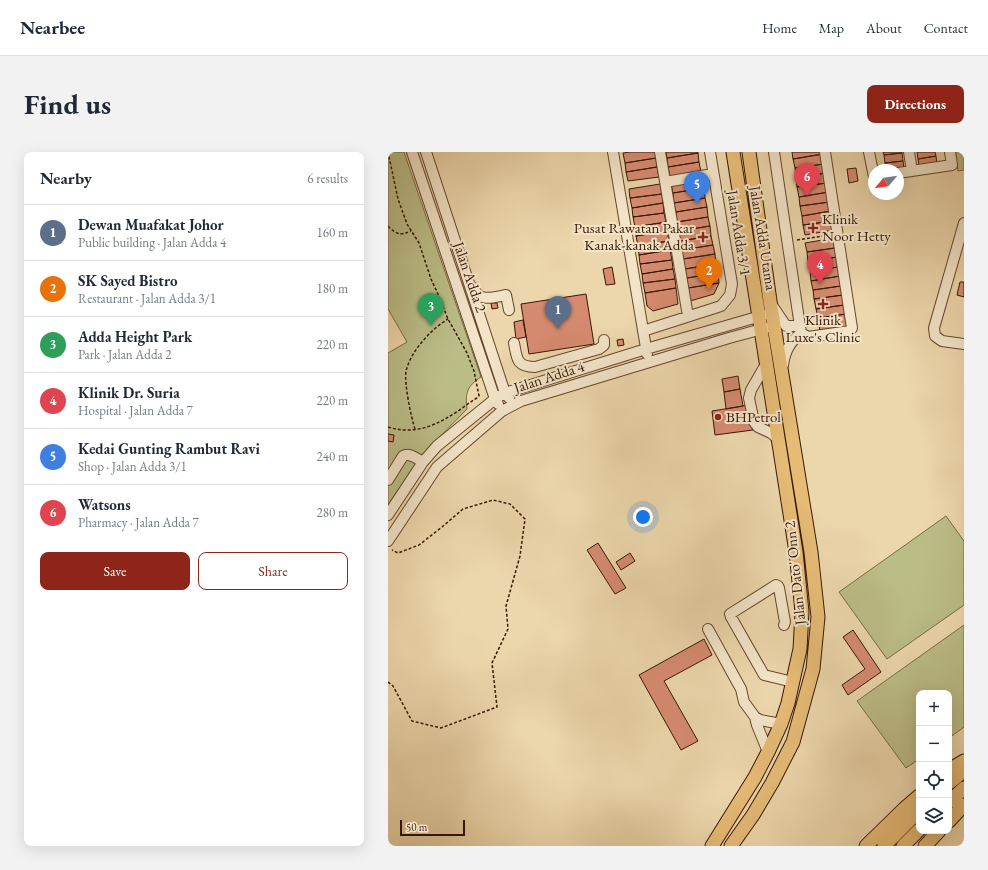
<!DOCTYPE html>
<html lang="en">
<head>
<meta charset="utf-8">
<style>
	:root { --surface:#fff; --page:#f2f2f3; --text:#1f2937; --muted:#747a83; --line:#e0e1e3; --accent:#8f2418 }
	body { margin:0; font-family:"EB Garamond",serif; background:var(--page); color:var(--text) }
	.controls { position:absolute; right:12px; bottom:12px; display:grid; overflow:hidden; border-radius:8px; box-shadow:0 4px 16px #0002 }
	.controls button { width:36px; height:36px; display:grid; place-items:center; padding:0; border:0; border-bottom:1px solid var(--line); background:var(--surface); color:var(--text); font:20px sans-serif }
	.compass { position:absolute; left:480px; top:12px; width:36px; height:36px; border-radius:50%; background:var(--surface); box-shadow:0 4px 16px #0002; rotate:241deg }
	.scale { position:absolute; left:12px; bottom:10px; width:65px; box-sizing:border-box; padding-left:4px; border:2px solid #381705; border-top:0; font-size:11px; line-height:14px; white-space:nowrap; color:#381705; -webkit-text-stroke:3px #f3e4c8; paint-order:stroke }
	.you { position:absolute; left:255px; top:365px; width:14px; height:14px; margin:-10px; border:3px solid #fff; border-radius:50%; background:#1a73e8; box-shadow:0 0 0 6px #1a73e833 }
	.badge { display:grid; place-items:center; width:26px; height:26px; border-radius:50%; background:var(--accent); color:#fff; font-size:13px; font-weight:700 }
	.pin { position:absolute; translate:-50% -33px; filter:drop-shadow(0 1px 2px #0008) }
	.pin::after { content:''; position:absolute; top:21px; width:14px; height:12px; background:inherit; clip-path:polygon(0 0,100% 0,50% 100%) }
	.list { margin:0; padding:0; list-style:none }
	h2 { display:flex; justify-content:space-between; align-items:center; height:52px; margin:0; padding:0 16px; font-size:17px }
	h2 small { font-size:13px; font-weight:400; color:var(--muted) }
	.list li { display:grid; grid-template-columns:26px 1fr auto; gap:12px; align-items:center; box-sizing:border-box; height:56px; padding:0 16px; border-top:1px solid var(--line) }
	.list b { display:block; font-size:15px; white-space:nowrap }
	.list p { margin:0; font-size:13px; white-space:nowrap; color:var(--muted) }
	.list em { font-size:13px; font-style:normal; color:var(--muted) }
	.actions { display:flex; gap:8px; padding:12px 16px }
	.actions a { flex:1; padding:9px 0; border:1px solid var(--accent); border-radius:8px; text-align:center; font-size:14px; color:var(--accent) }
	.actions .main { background:var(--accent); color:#fff }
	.icon { flex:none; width:22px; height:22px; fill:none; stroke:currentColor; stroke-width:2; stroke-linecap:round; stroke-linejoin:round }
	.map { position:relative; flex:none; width:576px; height:694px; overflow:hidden; border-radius:8px }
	header { display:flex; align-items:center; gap:24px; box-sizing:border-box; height:56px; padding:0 20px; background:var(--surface); border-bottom:1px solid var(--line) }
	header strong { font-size:19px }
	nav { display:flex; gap:22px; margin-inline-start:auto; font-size:14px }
	.intro { display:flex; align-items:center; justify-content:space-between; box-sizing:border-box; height:96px; padding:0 24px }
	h1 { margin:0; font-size:28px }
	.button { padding:10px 18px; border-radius:8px; background:var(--accent); color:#fff; font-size:14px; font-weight:700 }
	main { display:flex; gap:24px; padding:0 24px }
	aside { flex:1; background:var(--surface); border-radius:8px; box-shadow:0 4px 16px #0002 }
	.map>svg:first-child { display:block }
	.green { fill:#bbbd87; stroke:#7a6a46 }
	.building { fill:#d68b71; stroke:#381705 }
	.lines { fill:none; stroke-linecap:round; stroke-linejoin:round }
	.minor-casing { stroke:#65472e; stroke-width:12 }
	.major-casing { stroke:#381705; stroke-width:15 }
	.path { stroke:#381705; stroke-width:1.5; stroke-dasharray:3 2; stroke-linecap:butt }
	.minor { stroke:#f3e4c8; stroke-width:10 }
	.major { stroke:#e6bb76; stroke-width:13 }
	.poi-dot { fill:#8f2418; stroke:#f3e4c8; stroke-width:1.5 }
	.labels { text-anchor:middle; stroke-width:4; stroke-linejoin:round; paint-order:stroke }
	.poi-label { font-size:15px; fill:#381705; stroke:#f3e4c8; text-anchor:start }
	.street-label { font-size:15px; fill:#381705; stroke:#f3e4c8 }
</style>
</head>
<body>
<header>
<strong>Nearbee</strong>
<nav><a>Home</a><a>Map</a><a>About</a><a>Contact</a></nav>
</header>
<div class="intro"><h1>Find us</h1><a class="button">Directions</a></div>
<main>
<aside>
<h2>Nearby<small>6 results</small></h2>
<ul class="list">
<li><span class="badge" style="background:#5c6f8a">1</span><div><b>Dewan Muafakat Johor</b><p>Public building · Jalan Adda 4</p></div><em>160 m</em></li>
<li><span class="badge" style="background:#e8710a">2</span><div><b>SK Sayed Bistro</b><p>Restaurant · Jalan Adda 3/1</p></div><em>180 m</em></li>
<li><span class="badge" style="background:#2e9e5b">3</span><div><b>Adda Height Park</b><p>Park · Jalan Adda 2</p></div><em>220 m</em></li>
<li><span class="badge" style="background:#e0444e">4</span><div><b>Klinik Dr. Suria</b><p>Hospital · Jalan Adda 7</p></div><em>220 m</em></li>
<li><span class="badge" style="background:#3f7fe0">5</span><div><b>Kedai Gunting Rambut Ravi</b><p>Shop · Jalan Adda 3/1</p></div><em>240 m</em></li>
<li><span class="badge" style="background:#e0444e">6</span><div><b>Watsons</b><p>Pharmacy · Jalan Adda 7</p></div><em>280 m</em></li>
</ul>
<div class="actions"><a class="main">Save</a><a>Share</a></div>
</aside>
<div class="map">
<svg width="576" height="694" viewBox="0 0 576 694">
	<rect width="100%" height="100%" fill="#ecd6ab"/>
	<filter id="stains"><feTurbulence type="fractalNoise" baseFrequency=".005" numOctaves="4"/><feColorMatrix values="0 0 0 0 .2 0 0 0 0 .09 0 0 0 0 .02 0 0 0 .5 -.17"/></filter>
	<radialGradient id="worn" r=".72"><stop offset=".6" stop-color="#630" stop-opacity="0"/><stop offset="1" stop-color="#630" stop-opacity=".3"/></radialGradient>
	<path class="green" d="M0,0H16L93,225C79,234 77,241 79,257L33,304L0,353V201L19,190L0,157Z
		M567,0H576V18L570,19Z
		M558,364L576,389V453L499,507L451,440Z
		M576,473V575L561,586V541H531V607L518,616L469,549Z"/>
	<path class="building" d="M242,0H267L268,6L237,11L235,1Z
		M278,0H310V1L279,6Z
		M404,0H435V2L405,7Z
		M495,0H514V1L496,3Z
		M529,0H547L548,4L530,7Z
		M310,1L311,10L280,15L279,6Z
		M514,1L515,9L497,11L496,3Z
		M435,2L436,12L407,16L405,7Z
		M548,4L549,12L531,14L530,7Z
		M268,6L269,15L238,20L237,11Z
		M515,9L516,17L498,18L497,11Z
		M311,10L313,20L282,25L280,15Z
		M436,12L438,21L408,26L407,16Z
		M269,15L271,25L240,29L238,20Z
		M468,16L470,29L461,31L459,17Z
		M438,21L439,31L409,35L408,26Z
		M314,27L316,36L285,41L283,32Z
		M439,31L441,40L411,45L409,35Z
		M272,32L274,42L242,46L241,37Z
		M316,36L317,46L286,51L285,41Z
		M441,40L442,50L412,54L411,45Z
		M274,42L275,51L244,56L242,46Z
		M317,46L319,55L288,60L286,51Z
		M442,50L443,59L414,64L412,54Z
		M275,51L276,61L245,65L244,56Z
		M319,55L320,65L289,70L288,60Z
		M443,59L445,69L415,73L414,64Z
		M276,61L278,70L247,75L245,65Z
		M320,65L322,74L291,79L289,70Z
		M445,69L446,78L417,83L415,73Z
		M278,70L279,79L248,84L247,75Z
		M322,74L323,84L292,89L291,79Z
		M279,79L281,89L250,94L248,84Z
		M323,84L325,93L294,98L292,89Z
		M446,86L447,96L419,100L417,91Z
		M281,89L282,98L251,103L250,94Z
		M325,93L327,102L295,107L294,98Z
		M447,96L449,105L420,110L419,100Z
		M282,98L284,108L252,112L251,103Z
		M327,102L328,112L297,117L295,107Z
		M449,105L450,115L422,119L420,110Z
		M284,108L285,117L254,122L252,112Z
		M328,112L330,121L299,126L297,117Z
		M224,115L227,132L218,133L215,117Z
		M450,115L452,124L423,129L422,119Z
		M285,117L287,127L255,131L254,122Z
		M330,121L331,131L300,136L299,126Z
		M452,124L453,134L425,138L423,129Z
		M287,127L288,136L257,141L255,131Z
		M572,130H576V145L569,143Z
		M331,131L326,142L302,149L300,136Z
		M453,134L455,143L426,147L425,138Z
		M288,136L290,152L265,159L259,154L257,141Z
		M198,142L206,192L141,202L133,152Z
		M455,143L456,153L428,157L426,147Z
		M103,151H109L110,156L104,157Z
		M456,153L458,162L430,166L428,157Z
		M458,162L460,175L432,180L430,166Z
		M135,168L138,185L128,187L126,170Z
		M235,187L236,193L230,194L229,188Z
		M350,224L352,237L336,240L334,227Z
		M352,237L355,254L338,257L336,240Z
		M361,253L365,278L327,283L324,259Z
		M0,282L6,283L5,290L0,289Z
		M210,391L238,436L227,442L199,398Z
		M242,401L247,409L233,418L228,410Z
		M465,478L493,520L460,543L454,533L477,517L455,485Z
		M316,487L324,503L276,529L310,589L293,598L251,523Z"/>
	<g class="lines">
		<defs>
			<path id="minor" d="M24,0L107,247L110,252
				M38,0L117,241L121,246
				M225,0L259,202
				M272,0L300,164
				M386,0L413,181
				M481,0L486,25
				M521,0L524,19
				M510,21L564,13L562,0
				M277,30L325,22
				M576,71L546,176L547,184L554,189L576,192
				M86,136C90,151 106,145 118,143L121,158
				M384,153L398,174H412
				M255,179L333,154L342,143L344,132L322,0
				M413,181L420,185L462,179L464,176L437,0
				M126,191C129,206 128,215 147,215L211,197L216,193V188
				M378,212L363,238L361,246L366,270L370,275L383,281L390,287
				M395,213C397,199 402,190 413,181
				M0,328L15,304C22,300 29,307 35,310
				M0,363L35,310L49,294L107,247L117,241L258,197L376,163
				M0,389L49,315L114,259L133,249L341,186L378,176
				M396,473L397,470L391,436L390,434L388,433L342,462L343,465L376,523L405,530
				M320,477L353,537L356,550L367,565L372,568L393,572
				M367,565L369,573L380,600"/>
			<path id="major" d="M561,618L576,609
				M561,631L576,619
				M561,650L576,636
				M561,669L576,653
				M324,694L367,625L380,600L393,572L400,551L412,497L414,460L408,400L345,0
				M343,694L365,663L384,631L405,590L425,517L430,465L423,400L382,149L361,0
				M478,694L517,656L531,644
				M496,694L531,659
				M515,694L531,678
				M537,694L551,679"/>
		</defs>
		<use href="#minor" class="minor-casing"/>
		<use href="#major" class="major-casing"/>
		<path class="path" d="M0,74C8,82 12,84 23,79
			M409,88L441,83
			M0,275C28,284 51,272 73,257C79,252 85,249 91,244L86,219L79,201L60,167L50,142L43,127L31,91L19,72L10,47L0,0
			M27,277C23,265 16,231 18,219C23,199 42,178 60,167
			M0,530L5,534L24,569L53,576L109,555L104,511L120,477L118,454L132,404L137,367L122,352L105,348L75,357L54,375L31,393L10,401L4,398"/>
		<use href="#minor" class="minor"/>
		<use href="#major" class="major"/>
	</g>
	<g class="poi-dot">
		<path d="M423 70h4v4h4v4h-4v4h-4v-4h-4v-4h4z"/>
		<path d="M313 79h4v4h4v4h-4v4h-4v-4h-4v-4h4z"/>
		<path d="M433 146h4v4h4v4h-4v4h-4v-4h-4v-4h4z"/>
		<circle cx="330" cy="265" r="4"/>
	</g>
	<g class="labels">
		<g class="poi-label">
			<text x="434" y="72">Klinik<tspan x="434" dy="17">Noor Hetty</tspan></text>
			<text x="306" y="81" text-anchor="end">Pusat Rawatan Pakar<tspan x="306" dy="17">Kanak-kanak Adda</tspan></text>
			<text x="435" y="173" text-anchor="middle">Klinik<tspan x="435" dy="17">Luxe's Clinic</tspan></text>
			<text x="338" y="270">BHPetrol</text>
		</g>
		<g class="street-label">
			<text transform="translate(351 81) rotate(81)" y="5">Jalan Adda 3/1</text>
			<text transform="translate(375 86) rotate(81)" y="5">Jalan Adda Utama</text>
			<text transform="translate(82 125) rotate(71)" y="5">Jalan Adda 2</text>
			<text transform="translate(161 225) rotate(-18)" y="5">Jalan Adda 4</text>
			<text transform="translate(407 421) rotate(-96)" y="5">Jalan Dato' Onn 2</text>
		</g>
	</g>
	<rect width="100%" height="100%" filter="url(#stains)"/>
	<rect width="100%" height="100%" fill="url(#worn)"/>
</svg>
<div class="controls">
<button>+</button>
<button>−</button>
<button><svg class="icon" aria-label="locate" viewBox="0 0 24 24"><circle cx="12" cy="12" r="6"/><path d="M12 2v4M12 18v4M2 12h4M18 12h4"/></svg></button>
<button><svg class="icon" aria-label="layers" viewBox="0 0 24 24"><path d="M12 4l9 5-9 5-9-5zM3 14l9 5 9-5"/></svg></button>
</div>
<svg class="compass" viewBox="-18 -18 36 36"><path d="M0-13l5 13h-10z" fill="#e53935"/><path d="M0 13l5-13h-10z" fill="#747a83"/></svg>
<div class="scale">50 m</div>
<div class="you"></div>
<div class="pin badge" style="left:170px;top:177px;background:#5c6f8a">1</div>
<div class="pin badge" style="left:321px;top:138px;background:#e8710a">2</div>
<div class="pin badge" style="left:43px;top:174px;background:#2e9e5b">3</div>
<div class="pin badge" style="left:432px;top:132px;background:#e0444e">4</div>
<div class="pin badge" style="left:309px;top:52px;background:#3f7fe0">5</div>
<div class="pin badge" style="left:419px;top:44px;background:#e0444e">6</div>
</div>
</main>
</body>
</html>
